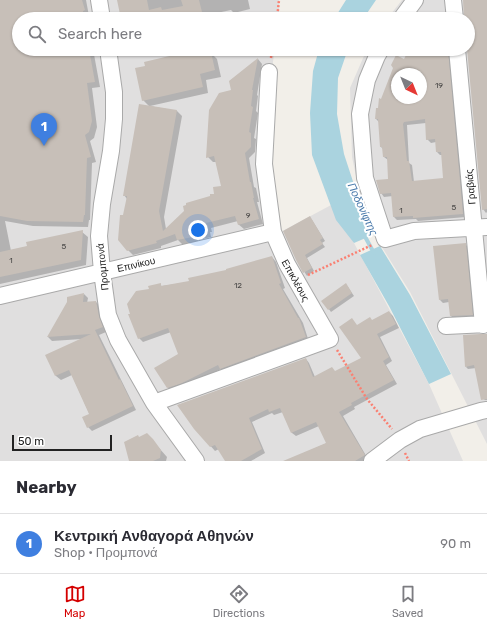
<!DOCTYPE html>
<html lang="en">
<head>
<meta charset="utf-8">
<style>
	:root { --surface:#fff; --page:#f2f2f3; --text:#2b2b33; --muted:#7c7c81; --line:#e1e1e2; --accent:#d40000 }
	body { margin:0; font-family:Rubik,sans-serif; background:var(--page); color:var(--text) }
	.compass { position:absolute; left:391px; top:68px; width:36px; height:36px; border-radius:50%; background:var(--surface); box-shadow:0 1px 3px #0004; rotate:137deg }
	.scale { position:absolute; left:12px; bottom:10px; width:100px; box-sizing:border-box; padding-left:4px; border:2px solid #222; border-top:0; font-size:11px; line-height:14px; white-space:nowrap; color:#222; -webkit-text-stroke:3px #fff; paint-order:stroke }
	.you { position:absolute; left:198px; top:230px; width:14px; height:14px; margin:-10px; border:3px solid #fff; border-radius:50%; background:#1a73e8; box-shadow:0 0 0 6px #1a73e833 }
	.badge { display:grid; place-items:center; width:26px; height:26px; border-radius:50%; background:var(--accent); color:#fff; font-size:13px; font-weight:700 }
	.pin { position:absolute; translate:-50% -33px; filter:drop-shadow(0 1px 2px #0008) }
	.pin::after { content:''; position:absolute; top:21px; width:14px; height:12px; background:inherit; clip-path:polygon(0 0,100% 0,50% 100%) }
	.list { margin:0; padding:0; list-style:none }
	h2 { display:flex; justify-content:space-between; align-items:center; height:52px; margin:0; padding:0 16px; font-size:17px }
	h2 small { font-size:13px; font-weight:400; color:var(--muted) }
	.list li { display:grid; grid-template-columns:26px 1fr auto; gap:12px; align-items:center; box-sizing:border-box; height:60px; padding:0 16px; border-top:1px solid var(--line) }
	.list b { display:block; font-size:15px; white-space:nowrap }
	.list p { margin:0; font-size:13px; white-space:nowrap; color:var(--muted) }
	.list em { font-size:13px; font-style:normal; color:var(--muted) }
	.icon { flex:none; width:22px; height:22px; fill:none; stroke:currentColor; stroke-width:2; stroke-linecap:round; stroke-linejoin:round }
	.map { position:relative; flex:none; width:487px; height:461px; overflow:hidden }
	.search { position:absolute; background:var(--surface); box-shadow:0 1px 3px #0004; left:12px; right:12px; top:12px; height:44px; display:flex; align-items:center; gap:10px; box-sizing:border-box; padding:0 14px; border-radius:22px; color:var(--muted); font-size:15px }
	.sheet { height:112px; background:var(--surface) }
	nav { display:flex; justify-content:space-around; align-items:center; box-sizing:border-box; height:56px; border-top:1px solid var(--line); background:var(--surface); font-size:11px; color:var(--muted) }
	nav a { display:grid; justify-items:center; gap:2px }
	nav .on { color:var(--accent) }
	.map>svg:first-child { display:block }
	.residential { fill:#e0dfdf; fill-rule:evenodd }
	.water { fill:#aad3df }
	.shadow { fill:#0003; fill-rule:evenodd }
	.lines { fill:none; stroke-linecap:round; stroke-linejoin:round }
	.stream { stroke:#aad3df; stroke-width:4 }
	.building { fill:#c7bfb8; fill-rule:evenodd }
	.minor-casing { stroke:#a9a9a9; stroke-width:18 }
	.path { stroke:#fa8072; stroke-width:2.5; stroke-dasharray:2 2; stroke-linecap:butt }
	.minor { stroke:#fff; stroke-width:16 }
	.labels { text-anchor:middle; stroke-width:4; stroke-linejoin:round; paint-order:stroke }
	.number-label { font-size:8px; fill:#4b4948 }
	.street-label { font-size:10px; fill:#222; stroke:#fff }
	.water-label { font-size:11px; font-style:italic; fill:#4a7aab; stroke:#fff }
</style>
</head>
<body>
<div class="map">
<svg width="487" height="461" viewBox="0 0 487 461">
	<rect width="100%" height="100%" fill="#f2efe9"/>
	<path class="residential" d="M0,0H279V19H19V49H275L268,93L275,235L333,204L341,223L354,243L429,384L463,461H0Z
		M402,0H487V444L410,292L380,244L376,231L360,195L352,157L350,88L367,49H468V19H387ZM397,74H421V98H397Z"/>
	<path class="water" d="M346,0H376L363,19H334Z
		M319,49H348L338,78L337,114L344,154L362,209L375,234L354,243L336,220L312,155L310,113L313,71Z
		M380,246L410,295L451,374L429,384L389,306L360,255Z"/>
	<path class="shadow" d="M0,0H86L89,16H87L88,19H19V49H93L100,87L92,88L97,127L94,138L90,141L96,162L92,163L90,220H89L88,227L33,226L5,221L11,251L82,232L88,237L86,265L0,284Z
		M118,0H248L250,9L234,13L231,10L207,15L208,19H122Z
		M464,0H487V212L486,213L483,209L468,49V19H465Z
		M444,13L448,16V19H422L425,14Z
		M417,49H451L466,217L418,221L416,219L397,220L394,217L393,196L384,197L381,193L389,180L388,160L384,157L383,149L381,147L379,122L376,119L382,100L405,61ZM397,74H421V98H397ZM426,123L427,139L431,143L436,142L437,152L440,155H442L444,179L414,182L412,165L409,163L407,125Z
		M199,50L203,54L211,53L217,59L221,77L206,80L208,93L150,106L177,111L182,116L164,217L166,229L216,194L222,186L216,162H213L208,157L232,90L230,81L258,59L262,64L257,95L258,96L256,111L258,113L254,138L256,139L255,152L249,158L254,187L256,188L259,202H257L263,224L244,229L238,224V221L211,228L212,232H210L211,237L198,240V242L183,245L178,240L161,246V248L133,255L128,250L124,216L127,199L124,195L149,106L143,100Z
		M312,220L325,241L322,243L325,247L307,258L314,271L307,276L296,259Z
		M465,244L468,247L475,318L454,319L451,316L449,302L443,303L440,300Z
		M272,257L276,262L285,288L283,289L303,323L309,342L225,373L221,369L184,387L172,392L168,388L179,355L171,332L143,342L139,338L132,314L150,289L160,285L162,286L190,282Z
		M348,287L354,296L331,312L323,301Z
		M84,294L88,298L87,303L96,302L100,306L106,332L99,335L136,410L92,431L88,427L90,415L72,375L61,380L56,376L47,356L82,339L52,341L48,337Z
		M389,312L393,316L399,328L380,337L392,361L386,365L397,384L354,407L355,409L343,416L368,459L365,461H286L327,443L319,426L296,436L292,433L283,412L274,415L272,413L252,422L265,453L251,461H226L219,449L215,451L195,428L306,359L309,363L315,377L336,372L362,358L357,326L372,321Z
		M487,334V400H485L482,398L476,368L468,369L466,367Z
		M139,438L152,440L167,457L166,461H130Z"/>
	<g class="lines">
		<path class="stream" d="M363,233L374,253"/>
	</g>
	<path class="building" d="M0,0H82L85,10L83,11L84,19H19V49H89L95,82L87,83L92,121L89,132L85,135L91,157L87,158L85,215H84L83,222L27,221L0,216Z
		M117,0H147L149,10L161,7L162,10L183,6L181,0H199L203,16L183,19H121Z
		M463,0H487V209L482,210L467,49H468V18L464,19Z
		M199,49L200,54L211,52L215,70L200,74L203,87L142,101L135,68L145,66L144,62Z
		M409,49H448L463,214L413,218V216L393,217L391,193L380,194L376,180L388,179L387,157H383L382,147H380L378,119H375L376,108H378L379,98L381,99L393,68L391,65L396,55L404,59ZM397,74H423L424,96H421V98H397ZM425,119L426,140L435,139L436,152H441L443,178L412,181L409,161H407L403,124L404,122Z
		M258,58L252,90H253L251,106L253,107L249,132L251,133V147L245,153L250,182H251L254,198H253L259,219L238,225L235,216L206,223L208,226L206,227L207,232L193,235V237L177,240L175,234L156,241L157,243L127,251L118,240L120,215H123L127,196H123L139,104L177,110L159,211L163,231L184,211L183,206L186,205V203L210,196V194H214L213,187L221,186L214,156L206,158L209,110L219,93L231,90L229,81Z
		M310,216L323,238L320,240L323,244L305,255L312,268L303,273L296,260L283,231Z
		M83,230L81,260L0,277V252L27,246L26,242Z
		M466,243L473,315L450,316L448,299L439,300L433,246Z
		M272,256L281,283L279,284L298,318H299L306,337L220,369L218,365L180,384L167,388L154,368L178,354L168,328L138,339L128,314H130L127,304L136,291L149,289L148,286L161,283V286L189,281L188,278L226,270V269Z
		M346,283L352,293L328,310L321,301Z
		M84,293L83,302L96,301L99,316L103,327L95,330L119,380L120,379L133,406L87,428L82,417L89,414L69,370L55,376L45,355L91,334L47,337L67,302V297Z
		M389,311L396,324L377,334L389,357L383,361L394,380L351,403L352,405L339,412L365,455L355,461H283L326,443L316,422L291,433L280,408L269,412L268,409L249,418L262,449L241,461H225L215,445L210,447L194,429L177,405L306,358L313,377L332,367L335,371L361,358L339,327L352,318L357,325L370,317L372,320Z
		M480,334H487V399L481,400L474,365L465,367L463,335Z
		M147,433L153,439L161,450L160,458L153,461H129L124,442L138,435L139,437Z"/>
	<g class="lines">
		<defs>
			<path id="minor" d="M99,0L102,19
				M453,0L455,19
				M401,19L415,0
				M108,49L114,92V119L111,151L102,204L99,236L102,272L108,315L118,340L154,403L196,461
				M381,49L377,56L367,80L360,114L365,178L385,239L414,231L487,227
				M457,49L483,325
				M0,296L273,232
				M446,326L487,324
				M154,403L330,339L287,264L273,232L264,164L269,72
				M372,461L400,440L420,429L481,411L487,410"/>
		</defs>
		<use href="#minor" class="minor-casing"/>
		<path class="path" d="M277,19L279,0
			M271,58L272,49
			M308,275L372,245
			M337,350L367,399L392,429
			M405,453L409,461"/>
		<use href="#minor" class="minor"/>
	</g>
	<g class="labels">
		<g class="number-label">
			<text x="439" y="88">19</text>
			<text x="454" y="210">5</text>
			<text x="401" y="213">1</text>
			<text x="248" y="218">9</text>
			<text x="64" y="249">5</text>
			<text x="11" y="263">1</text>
			<text x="238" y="288">12</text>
		</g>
		<g class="street-label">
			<text transform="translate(470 187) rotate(-95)" y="4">Γραβιάς</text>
			<text transform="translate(136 264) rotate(-13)" y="4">Επινίκου</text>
			<text transform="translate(102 267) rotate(-96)" y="4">Προμπονά</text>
			<text transform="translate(296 280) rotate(61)" y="4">Επικλέους</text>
		</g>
		<g class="water-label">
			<text transform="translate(363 209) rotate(65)" y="4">Ποδονίφτης</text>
		</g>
	</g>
</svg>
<svg class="compass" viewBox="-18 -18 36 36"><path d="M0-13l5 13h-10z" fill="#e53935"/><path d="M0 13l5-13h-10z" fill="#7c7c81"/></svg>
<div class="scale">50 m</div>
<div class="you"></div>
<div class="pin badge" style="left:44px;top:146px;background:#3f7fe0">1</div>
<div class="search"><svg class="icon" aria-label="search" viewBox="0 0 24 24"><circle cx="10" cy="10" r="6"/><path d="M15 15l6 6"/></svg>Search here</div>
</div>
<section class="sheet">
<h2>Nearby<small></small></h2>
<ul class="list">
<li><span class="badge" style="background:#3f7fe0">1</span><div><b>Κεντρική Ανθαγορά Αθηνών</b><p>Shop · Προμπονά</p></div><em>90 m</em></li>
</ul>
</section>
<nav>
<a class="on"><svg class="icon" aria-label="map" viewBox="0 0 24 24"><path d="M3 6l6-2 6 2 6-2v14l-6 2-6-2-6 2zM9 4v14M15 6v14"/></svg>Map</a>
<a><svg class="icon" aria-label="directions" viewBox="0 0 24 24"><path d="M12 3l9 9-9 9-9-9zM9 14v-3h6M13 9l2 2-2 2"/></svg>Directions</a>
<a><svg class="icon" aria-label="saved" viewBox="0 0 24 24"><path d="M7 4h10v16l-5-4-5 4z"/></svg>Saved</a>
</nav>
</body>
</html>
